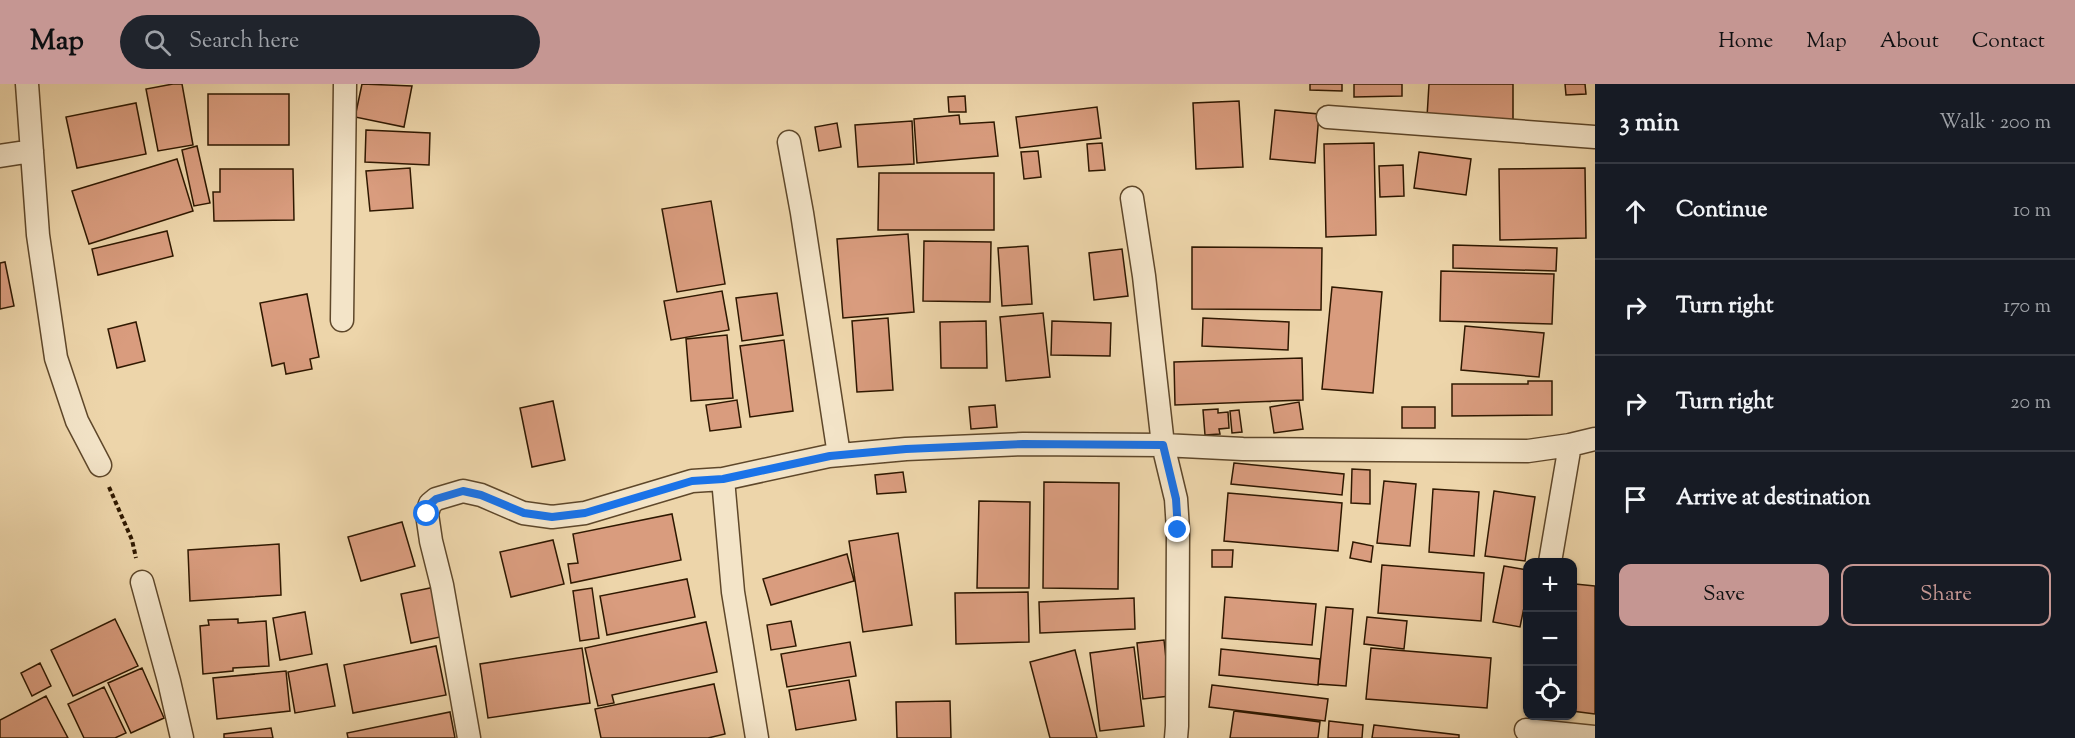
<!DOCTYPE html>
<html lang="en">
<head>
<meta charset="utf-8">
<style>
	:root { --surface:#171b24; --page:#20242c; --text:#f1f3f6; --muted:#9ea1a6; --line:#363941; --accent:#c59692 }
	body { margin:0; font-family:"Sorts Mill Goudy",serif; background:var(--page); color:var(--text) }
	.controls { position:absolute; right:18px; bottom:18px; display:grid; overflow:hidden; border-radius:12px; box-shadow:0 2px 4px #0004 }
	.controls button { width:54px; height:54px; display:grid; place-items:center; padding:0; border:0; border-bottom:2px solid var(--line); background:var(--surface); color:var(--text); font:30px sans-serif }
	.stop { position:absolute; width:18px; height:18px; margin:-14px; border:4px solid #1a73e8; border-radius:50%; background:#fff }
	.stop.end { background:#1a73e8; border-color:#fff; box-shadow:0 2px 6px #0008 }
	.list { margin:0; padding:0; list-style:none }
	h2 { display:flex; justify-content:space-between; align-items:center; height:78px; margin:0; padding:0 24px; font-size:26px }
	h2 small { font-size:20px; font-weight:400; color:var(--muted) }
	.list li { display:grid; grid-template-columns:39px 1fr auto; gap:18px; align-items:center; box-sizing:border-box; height:96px; padding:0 24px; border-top:2px solid var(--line) }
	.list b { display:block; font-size:22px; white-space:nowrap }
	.list em { font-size:20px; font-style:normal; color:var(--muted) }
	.actions { display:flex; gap:12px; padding:18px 24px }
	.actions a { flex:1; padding:14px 0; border:2px solid var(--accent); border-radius:12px; text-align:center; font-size:21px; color:var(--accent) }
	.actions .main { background:var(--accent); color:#111 }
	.icon { flex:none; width:33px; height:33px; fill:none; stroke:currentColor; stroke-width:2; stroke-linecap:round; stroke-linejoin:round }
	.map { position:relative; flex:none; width:1595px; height:654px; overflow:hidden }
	header { display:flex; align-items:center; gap:36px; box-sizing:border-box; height:84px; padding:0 30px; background:var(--accent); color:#111 }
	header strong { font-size:28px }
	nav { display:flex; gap:33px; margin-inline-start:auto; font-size:21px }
	.search { width:420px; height:54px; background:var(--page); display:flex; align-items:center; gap:15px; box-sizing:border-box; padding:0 21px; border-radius:33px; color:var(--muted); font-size:22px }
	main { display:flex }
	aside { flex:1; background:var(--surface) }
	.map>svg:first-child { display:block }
	.building { fill:#d99c7e; stroke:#2f1800; stroke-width:1.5 }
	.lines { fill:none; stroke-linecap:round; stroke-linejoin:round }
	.street-casing { stroke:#5e472a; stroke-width:25 }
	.path { stroke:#2f1800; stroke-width:4; stroke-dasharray:4.5 3; stroke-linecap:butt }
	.street { stroke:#f3e4c8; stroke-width:22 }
	.route { stroke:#1a73e8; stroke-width:8 }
</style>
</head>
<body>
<header>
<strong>Map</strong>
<div class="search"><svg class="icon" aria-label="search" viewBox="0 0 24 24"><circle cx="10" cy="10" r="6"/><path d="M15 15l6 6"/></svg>Search here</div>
<nav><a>Home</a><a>Map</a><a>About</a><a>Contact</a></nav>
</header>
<main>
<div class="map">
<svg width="1595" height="654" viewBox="0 0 1595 654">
	<rect width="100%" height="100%" fill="#edd5aa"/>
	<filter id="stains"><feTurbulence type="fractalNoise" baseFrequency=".00333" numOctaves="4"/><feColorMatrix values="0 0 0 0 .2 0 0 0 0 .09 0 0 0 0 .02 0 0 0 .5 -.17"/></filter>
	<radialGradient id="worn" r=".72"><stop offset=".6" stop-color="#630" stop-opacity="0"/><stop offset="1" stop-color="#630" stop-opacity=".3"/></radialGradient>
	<path class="building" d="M173,0H182L193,61L158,67L146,5Z
		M362,0L412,2L404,43L355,33Z
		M1310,0H1342V7L1310,6Z
		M1354,0H1402V12L1354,13Z
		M1429,0H1513V40L1427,33Z
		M1565,0H1585L1586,10L1566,11Z
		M208,10H289V61H208Z
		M965,12L966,28H949L948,13Z
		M1239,17L1243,83L1196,85L1193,19Z
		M136,19L146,70L77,84L66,33Z
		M1097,23L1101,54L1020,64L1016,33Z
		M1275,26L1319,30L1315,79L1270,75Z
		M959,31L960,40L994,38L998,72L917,79L914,35Z
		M912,37L914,80L858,83L855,41Z
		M837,39L841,63L819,67L815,43Z
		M366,46L430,49L429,81L365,78Z
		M1102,59L1105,86L1089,87L1087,60Z
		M1374,59L1376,151L1326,153L1324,60Z
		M197,62L210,119L194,122L182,66Z
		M1038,67L1041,93L1024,95L1021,68Z
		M1419,68L1471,75L1466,111L1414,104Z
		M177,75L193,127L89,160L72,107Z
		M1403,81L1404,112L1380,113L1379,82Z
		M410,84L413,124L370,127L366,87Z
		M1585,84L1586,154L1500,156L1499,85Z
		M220,85H293L294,136L214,137L213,108H220Z
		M879,89H994V146H878Z
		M711,117L725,200L677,208L662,125Z
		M167,147L173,172L98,191L92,165Z
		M908,150L914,228L843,234L837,155Z
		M924,157L991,158L990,218L923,217Z
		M1453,161L1557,164L1556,187L1453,184Z
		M1028,162L1032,220L1002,222L998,164Z
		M1192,163L1322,164L1321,226L1192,225Z
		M1122,165L1128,212L1094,216L1089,169Z
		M5,178L14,222L0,225V179Z
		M1441,187L1554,190L1552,240L1440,237Z
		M1332,203L1382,208L1373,309L1322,305Z
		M722,207L729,246L671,256L664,217Z
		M777,209L783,251L742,257L736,214Z
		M307,210L319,273L310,275L312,285L286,290L284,279L272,282L260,219Z
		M1043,229L1050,293L1006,297L1000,233Z
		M888,234L893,306L857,308L852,237Z
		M1203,234L1289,238L1288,266L1202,262Z
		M986,237L987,284H941L940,238Z
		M1052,237L1111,239L1110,272L1051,271Z
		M136,238L145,277L117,284L108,245Z
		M1465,242L1544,249L1539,293L1461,286Z
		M727,251L733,314L691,317L686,255Z
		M784,256L793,327L750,333L740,262Z
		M1302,274L1303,316L1175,321L1174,278Z
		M1528,297H1552V331L1452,332V300H1528Z
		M737,316L741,343L710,347L706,321Z
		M553,317L565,376L532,383L520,324Z
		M1299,318L1303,345L1274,349L1270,323Z
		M995,321L997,343L971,345L969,323Z
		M1402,323H1435V344H1402Z
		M1218,325V329L1228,328L1229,344L1219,345L1220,350L1205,351L1203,326Z
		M1239,326L1242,348L1232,349L1230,327Z
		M1234,379L1344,390L1342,411L1231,400Z
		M1352,385L1370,386V420L1351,419Z
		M903,388L906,408L877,410L875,391Z
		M1384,397L1416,400L1410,462L1377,459Z
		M1044,398L1119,399L1118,505L1043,504Z
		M1433,405L1479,408L1474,472L1429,468Z
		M1494,407L1535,413L1525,477L1485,472Z
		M1228,409L1342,419L1338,467L1224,457Z
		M979,417L1030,418L1029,504H977Z
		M672,430L681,476L571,499L568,480L578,479L573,450Z
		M402,438L415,482L361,497L348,453Z
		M898,449L912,541L863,548L849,457Z
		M553,456L564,500L511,513L500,468Z
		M1353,458L1373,462L1371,478L1350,474Z
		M279,460L281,511L190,517L188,466Z
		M1212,466H1233L1232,483H1212Z
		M847,470L854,497L771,521L763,495Z
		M1382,481L1484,489L1481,537L1378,529Z
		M1504,482L1528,486V504L1520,543L1493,538Z
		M687,495L695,533L607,551L600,512Z
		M1575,500L1595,502V630L1572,627V528Z
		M435,503L445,552L411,559L401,510Z
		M592,504L599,554L580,557L573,507Z
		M1028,508L1029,558L956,560L955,509Z
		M1225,513L1316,520L1312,561L1222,554Z
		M1134,514L1135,545L1040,549L1039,518Z
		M1326,523L1353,525L1346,602L1318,600Z
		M305,528L312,570L280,576L273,534Z
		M1367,533L1407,537L1404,565L1364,560Z
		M115,535L138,582L73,612L51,566Z
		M238,535V539L266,537L269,582L233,584V587L203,590L200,542L209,541L208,536Z
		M791,537L796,562L771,566L767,541Z
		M706,538L717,588L612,611L614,619L598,622L585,564Z
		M1164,556L1170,612L1143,615L1137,559Z
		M850,558L856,592L787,603L781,570Z
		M436,562L446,611L353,629L344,581Z
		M1134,563L1144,642L1100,647L1090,569Z
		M582,564L590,619L488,634L480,580Z
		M1371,564L1491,574L1487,624L1366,615Z
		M1221,565L1320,575L1318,601L1219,591Z
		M1075,566L1097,654H1050L1030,578Z
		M40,579L51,602L32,612L21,589Z
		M327,580L335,622L295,629L288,588Z
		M142,584L164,634L131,649L108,599Z
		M286,587L290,627L217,635L213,594Z
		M849,596L856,636L796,646L789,606Z
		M714,600L725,650L708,654H601L595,625Z
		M1212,601L1328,615L1325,637L1209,623Z
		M104,603L126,649L115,654H84L68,620Z
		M46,612L68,654H0V636Z
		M950,617L951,654H897L896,618Z
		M1234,627L1320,638L1318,654H1230Z
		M450,628L455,654H348L347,649Z
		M1329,637L1363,641L1362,654H1328Z
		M1374,641L1459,651V654H1372Z
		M271,644L273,654H224V650Z"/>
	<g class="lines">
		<defs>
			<path id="street" d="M27,0L38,151L56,274L77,337L100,381
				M1328,33L1595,53
				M789,58L802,129L839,371
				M0,72L32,67
				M1132,114L1144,192L1163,361L1176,415L1178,446L1177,642L1176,654
				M342,236L345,0
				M723,395L733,508L757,654
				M1550,478L1570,361
				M142,498L169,597L182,654
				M1526,646L1595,653
				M469,654L442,501L431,457L427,430L430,420L436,415L463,407L481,411L523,429L552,433L585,429L692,397L723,395L829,372L906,365L1023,360L1163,361L1243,365L1528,367L1570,361L1595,355"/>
		</defs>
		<use href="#street" class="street-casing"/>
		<path class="path" d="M109,403L132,456L136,474"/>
		<use href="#street" class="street"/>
	</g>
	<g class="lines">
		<path class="route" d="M427,430L430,420L436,415L463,407L481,411L524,429L552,433L585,429L692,397L723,395L830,372L906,365L1023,360L1163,361L1176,415L1178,446"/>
	</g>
	<rect width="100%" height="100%" filter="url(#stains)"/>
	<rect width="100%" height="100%" fill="url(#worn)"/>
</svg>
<div class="controls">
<button>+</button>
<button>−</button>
<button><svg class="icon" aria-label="locate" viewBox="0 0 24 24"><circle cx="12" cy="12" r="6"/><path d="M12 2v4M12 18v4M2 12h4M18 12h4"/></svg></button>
</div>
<div class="stop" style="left:427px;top:430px"></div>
<div class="stop end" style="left:1178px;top:446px"></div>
</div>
<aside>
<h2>3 min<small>Walk · 200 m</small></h2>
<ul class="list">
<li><svg class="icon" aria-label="ahead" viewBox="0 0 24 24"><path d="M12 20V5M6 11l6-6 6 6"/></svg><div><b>Continue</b></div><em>10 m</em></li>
<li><svg class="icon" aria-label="right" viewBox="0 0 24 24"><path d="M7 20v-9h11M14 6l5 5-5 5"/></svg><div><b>Turn right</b></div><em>170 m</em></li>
<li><svg class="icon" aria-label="right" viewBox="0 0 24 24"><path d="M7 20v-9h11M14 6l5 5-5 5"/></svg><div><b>Turn right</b></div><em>20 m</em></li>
<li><svg class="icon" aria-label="arrive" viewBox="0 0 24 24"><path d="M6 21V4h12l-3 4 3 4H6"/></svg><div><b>Arrive at destination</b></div></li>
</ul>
<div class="actions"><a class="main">Save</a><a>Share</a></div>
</aside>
</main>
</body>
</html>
